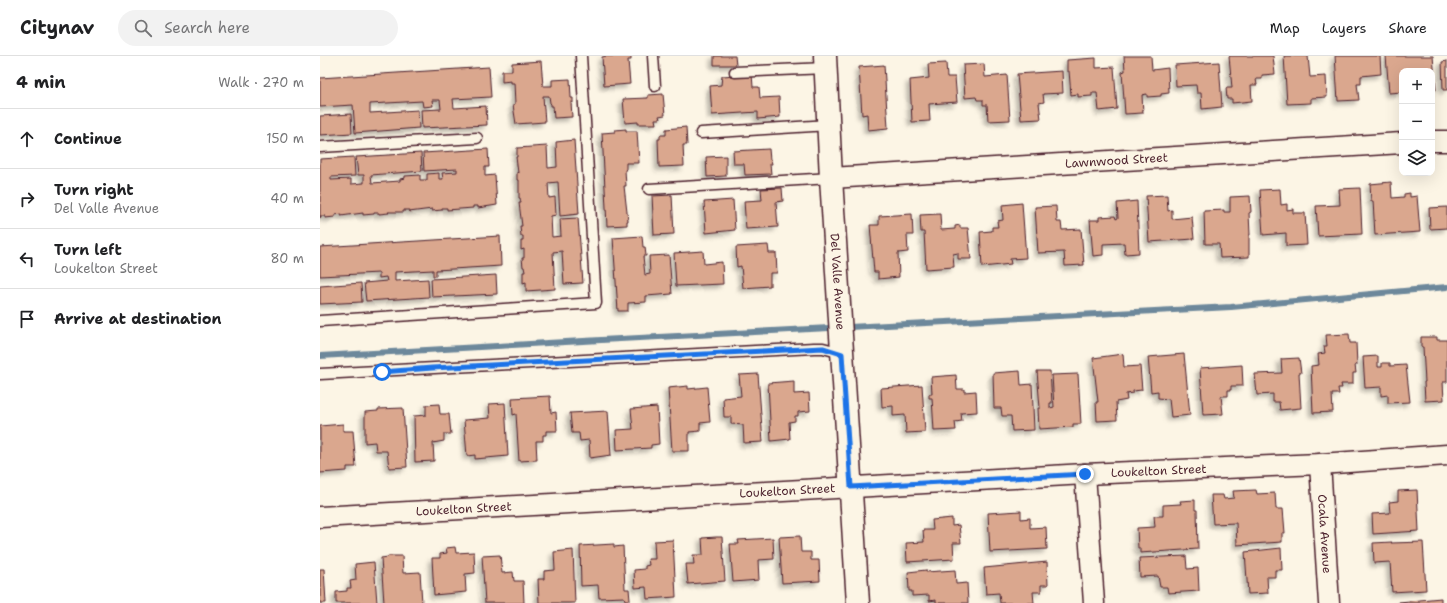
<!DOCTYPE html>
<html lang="en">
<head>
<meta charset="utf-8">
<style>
	:root { --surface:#fff; --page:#f2f2f2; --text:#202124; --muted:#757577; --line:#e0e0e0 }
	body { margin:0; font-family:"Shantell Sans",sans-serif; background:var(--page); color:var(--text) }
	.controls { position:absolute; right:12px; top:12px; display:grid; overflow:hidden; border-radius:8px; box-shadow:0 4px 16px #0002 }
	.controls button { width:36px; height:36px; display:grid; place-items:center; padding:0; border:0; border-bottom:1px solid var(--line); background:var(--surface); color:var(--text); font:20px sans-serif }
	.stop { position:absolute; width:12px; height:12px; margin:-9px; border:3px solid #1a73e8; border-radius:50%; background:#fff }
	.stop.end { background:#1a73e8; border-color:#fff; box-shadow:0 1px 4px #0008 }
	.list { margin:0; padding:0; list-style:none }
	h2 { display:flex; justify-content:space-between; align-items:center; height:52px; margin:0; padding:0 16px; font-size:17px }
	h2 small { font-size:13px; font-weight:400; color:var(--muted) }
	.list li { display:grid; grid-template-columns:26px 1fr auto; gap:12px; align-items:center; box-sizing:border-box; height:60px; padding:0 16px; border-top:1px solid var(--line) }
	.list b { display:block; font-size:15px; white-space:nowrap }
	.list p { margin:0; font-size:13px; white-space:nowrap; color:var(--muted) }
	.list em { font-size:13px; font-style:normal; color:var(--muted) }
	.icon { flex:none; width:22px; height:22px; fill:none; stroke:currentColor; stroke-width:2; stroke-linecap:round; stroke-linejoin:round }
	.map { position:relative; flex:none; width:1127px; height:547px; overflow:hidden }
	header { display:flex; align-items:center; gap:24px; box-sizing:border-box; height:56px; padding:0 20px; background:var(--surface); border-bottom:1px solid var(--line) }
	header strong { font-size:19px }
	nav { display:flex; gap:22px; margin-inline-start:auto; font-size:14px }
	.search { width:280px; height:36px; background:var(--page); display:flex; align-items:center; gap:10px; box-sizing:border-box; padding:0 14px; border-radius:22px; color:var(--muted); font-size:15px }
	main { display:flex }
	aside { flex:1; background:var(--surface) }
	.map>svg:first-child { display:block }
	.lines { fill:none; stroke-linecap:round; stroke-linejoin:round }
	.stream { stroke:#6d889b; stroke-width:6 }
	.building { fill:#daa78e; stroke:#4a1f2b; filter:url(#shadow) }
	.service-casing { stroke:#4a1f2b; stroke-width:13 }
	.minor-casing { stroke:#4a1f2b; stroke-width:23 }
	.tertiary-casing { stroke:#4a1f2b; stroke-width:25 }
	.service { stroke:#fcf5e5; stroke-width:10 }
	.minor { stroke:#fcf5e5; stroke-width:20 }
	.tertiary { stroke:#fcf5e5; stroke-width:22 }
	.route { stroke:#1a73e8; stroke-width:5 }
	.labels { text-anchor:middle; stroke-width:4; stroke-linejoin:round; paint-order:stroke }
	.street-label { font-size:12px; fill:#4a1f2b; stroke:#fcf5e5 }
</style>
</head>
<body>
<header>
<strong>Citynav</strong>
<div class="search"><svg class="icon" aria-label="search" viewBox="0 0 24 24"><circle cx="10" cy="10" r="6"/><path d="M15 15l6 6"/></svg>Search here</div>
<nav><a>Map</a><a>Layers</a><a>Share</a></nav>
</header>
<main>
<aside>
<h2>4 min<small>Walk · 270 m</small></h2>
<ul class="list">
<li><svg class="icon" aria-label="ahead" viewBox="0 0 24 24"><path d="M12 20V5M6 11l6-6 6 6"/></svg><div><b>Continue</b></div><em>150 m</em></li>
<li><svg class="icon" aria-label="right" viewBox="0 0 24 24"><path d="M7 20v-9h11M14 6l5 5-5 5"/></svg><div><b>Turn right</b><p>Del Valle Avenue</p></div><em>40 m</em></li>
<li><svg class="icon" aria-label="left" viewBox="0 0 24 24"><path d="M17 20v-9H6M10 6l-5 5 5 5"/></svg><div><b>Turn left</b><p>Loukelton Street</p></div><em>80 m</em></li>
<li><svg class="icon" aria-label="arrive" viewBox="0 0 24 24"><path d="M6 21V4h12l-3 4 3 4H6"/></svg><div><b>Arrive at destination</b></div></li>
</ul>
</aside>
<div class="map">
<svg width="1127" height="547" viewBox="0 0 1127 547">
	<defs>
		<filter id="shadow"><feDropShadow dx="-3.5" dy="3.5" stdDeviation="2" flood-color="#0004"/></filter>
	</defs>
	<rect width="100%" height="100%" fill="#fcf5e5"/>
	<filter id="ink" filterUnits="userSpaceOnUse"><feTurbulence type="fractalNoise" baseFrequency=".025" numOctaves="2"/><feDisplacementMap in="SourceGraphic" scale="8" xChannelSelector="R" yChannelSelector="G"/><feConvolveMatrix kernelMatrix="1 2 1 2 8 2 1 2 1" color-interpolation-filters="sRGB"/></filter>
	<g filter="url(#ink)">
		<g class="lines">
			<path class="stream" d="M0,300L281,284L911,251L1127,231"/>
		</g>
		<path class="building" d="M287,0H311V4H308L310,28L284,30L282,1Z
			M394,0H415L416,9H394Z
			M804,0H831L832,14L848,12L849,37L841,38V40L827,41V38L822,39L823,57L805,58L802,16L805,15Z
			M909,0H953L955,18L942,19V23H936L937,29H931L932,45L912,47V43H907L906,32H912Z
			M964,0H988L990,21L1006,20L1007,41L991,42V47L967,48Z
			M1015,0H1060L1061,18L1041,20V28H1037L1039,44L1018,45Z
			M1066,0H1113L1116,34L1112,35V15H1082V36L1069,37Z
			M776,2V12L794,11L797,53L779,55L777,37H772V40L758,41V38L751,39L749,15H747V4Z
			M221,5L223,30H232V24L250,23L251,42H253V47L251,46L252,61L234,62L233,50H231V48L230,47L229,40H223L225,66L196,68L193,49L195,48L194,27H191V25L182,26V15H192V7Z
			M1127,5V34H1123L1122,6Z
			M899,6L902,51L882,53L881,37H877L876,29L856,30L855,9Z
			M626,7L627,21H635L637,46L609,48L610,65L592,66L590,24L609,22L608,8Z
			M664,8L665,21L687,19L690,64L668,65L667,49H663V44H657L656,41L645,42L643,9Z
			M564,9L568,72L548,74L547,58L542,59L539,11Z
			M169,11L171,41L133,43L134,52L166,50L167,69L102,72L101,54L121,53L120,44H112L113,50L103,51L102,45L50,48V57L98,54L99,72L35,77L33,49L0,51V22Z
			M742,15L743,37L723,38L724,46L719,47L721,63L701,64L697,18Z
			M432,18L433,31H439L440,42L459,41L460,61L438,63V56L392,59L390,30L401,29L402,20Z
			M343,38L345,59L339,60L340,63H335L336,68H318V66L305,67L303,43L328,42V39Z
			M31,58L32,77L0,79V60Z
			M366,71L367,89H363L364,110L339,111L338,83H340V79H346V73Z
			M306,73V75H317L319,107H306V113L305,114L306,130H304L308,165H307V169L287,170L282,77L295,76V74Z
			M254,84L259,158L240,160L238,126L228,127L229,142L235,141L236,159L231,160L232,181L241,180L240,163L258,162L263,227L244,228L242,195L233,196L235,233L206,235V226L203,227V216H205L204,211H203L202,202H204V193L201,194V185H203V180H201L200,170H202L199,147H201L200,142H199V124H197V116L198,117L196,101H197V92L227,90L228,112L237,111L236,86Z
			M168,93L169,111H165V120L175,119L177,149L158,152V150H153V152L127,154V152H122V154L112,155V153L89,156V154H84V156H68L69,157L59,158V157H54V158L43,159V157L21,160L22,158L15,159V161L5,162V160H0V162V103L34,101L35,120L11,121V124L31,123V128L44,127V119H38L36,101L101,97L102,115L51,119L52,127L80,125V123L85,122V120L100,119V124H107V118L119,117V123H123L122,117L137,116V113L104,115L103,97Z
			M449,93L450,104H451L452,108H450L451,118L425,119L424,108H414L413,95Z
			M406,100V120L387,121L386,101Z
			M1071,126L1072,142L1084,141V138L1090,137V141L1097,140L1100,176L1055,179L1053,145H1051L1050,128Z
			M462,132L463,145L456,146L458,171L426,173L424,145L442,144L441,133Z
			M1040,132L1042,178L998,180L996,150L1020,149L1019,133Z
			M960,133L961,149L967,148V154L973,153V157H985L987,189L966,190V177L943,179L940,134Z
			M352,139L354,178L334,179L332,140Z
			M847,139L848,155L852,154V163L872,161L874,183L829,186L826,140Z
			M930,140L931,156L929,157L930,179H929V201L900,202L899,188H885L884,155L904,154V156H910V141Z
			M413,144L415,174L386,177L384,146Z
			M817,145L819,197L805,198L804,187L783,188V199L773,200L770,164H779V161L795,160L796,163L798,162L797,147Z
			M702,147L706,202L690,203L691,208L662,211L660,176L672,175V171H678L677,165L683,164L682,149Z
			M736,150L737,166H741L742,174L761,173L764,209L745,210L744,196L718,197L715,151Z
			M1127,151V172L1110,173L1109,152Z
			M592,158L593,179H587L588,196L578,197L579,221L558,223V216H554L550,169H559V160Z
			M620,158L621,174L635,173V170L640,169V172H648L651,203H638V197L633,198L634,211L606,213L604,176H601L600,159Z
			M180,180L181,210L116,214V220H113V214L75,216V225L108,223L109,241L46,245L44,227L67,225L66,221L59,222V217L0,220V191Z
			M322,180L323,191H325L326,200H323L325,219L330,218L329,200L349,199L352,238L326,240V246L308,247V255H298L293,182Z
			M448,189L449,197H456L457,217H450V230L423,232L421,210L417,211L416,191Z
			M383,195L384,208L402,206L403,228L356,230L354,197Z
			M176,219L177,238L112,241L111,223Z
			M41,227L42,246L0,248V230Z
			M1029,278L1030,287H1036L1037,309H1035L1036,317H1033V328H1021L1022,332H1018L1019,338H1012L1013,356L993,357L991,310L999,309L998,298L1005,297L1004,290H1007L1006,279Z
			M1101,281H1117V284H1127V326H1123L1124,344L1105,345L1104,326H1105L1103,291H1101Z
			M803,298L804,311L820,310L822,334L813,335V337L806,338L807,344L796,346L797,364L777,365L776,346H778L773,302Z
			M864,298L870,359L851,361L849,343L838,342V335L831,336L828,301Z
			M1058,300V311H1062V307H1070V310L1086,309L1090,346L1068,347V339L1061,340V331L1045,332L1043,301Z
			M979,302L981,317H979L981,352L960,354L959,346H953V338L937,339L935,318L962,317L961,303Z
			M922,309L923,330H911V334H908V340H901L903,358L883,359L880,312Z
			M700,315L701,329L712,328L714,374L692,375L691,360H682L681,352H674L673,317Z
			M717,315H730L732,347H730V352L734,351L732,319L758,318L761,368H753V371L719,373L718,352H720Z
			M438,318L443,386L424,387L423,369L411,368V361H404L403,342L421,340L419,319Z
			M636,319L637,333H644V336L656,335L657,356L641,357L642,365L635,366L636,374L614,375L612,342H609V338H612L611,321Z
			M474,325V338L489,337L490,355L478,356V360H475V365L469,366L470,383L451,385L448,327Z
			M602,329L605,376L586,377L585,359L573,360V350L562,351L561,332Z
			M368,330V333L387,331L390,366L380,367V375L369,376V395H352L348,332Z
			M230,340L231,357L236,356L237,375H226V379H223V385H216L217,404L199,405L196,358L193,359L192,342Z
			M185,347L188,400L155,403V399L147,400L144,364L170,362L169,348Z
			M119,348L120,358H129L131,378H124V385L113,387L114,405L95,406L94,360L106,359V349Z
			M337,351L339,388L331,389V392L297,394L296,374L313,373L311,353Z
			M83,352L87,411L69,412L67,395H56L55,386L45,387V356L58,355V353Z
			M288,355L291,399L270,402L269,384L260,385L259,377H252L250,357Z
			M23,368V375H33L36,411H27V415L0,417V370Z
			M936,434L937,438L955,437L956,453H963L965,477H962V486L917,489L916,467L893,468L891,439H903L904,443L914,442L913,435Z
			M1097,434L1099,475L1053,478L1052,458L1070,457L1069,446L1078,445V435Z
			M875,444V454H877L878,493L820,497V492H818L817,472L835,471L834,460H843V449L861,448L860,445Z
			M701,455V463L710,462V472L726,471L727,493L670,496L668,457Z
			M632,462V470L639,469L641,487H633L634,503L587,506L586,487L604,486L603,474H613L612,464Z
			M480,480L481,496H491V504H499L500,525L462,527L459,481Z
			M396,481H402L405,525L368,528L366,508H374L373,499H383L382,482Z
			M453,482L454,503L438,504L439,524L413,526L410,488H419L418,484Z
			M353,484L356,541L327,543L326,531L315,532L314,514L325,513V510L329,509L328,503H335L334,485Z
			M1072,486L1071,487L1103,486L1106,534L1072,536L1070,506L1054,507L1053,487Z
			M294,488V491L303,490L305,533H309L310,544H305L304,541L279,542L278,529L261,530L260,490Z
			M135,491L136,497L154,496L155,517L145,518L146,536L114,539L112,502H120V498L127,497L126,492Z
			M961,492L962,514H955V521H947L948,537L928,538L925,496Z
			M253,494L255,547H219L218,523H224V515L235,514L234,496Z
			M180,499L182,517L193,516L194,525H203L204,547H165L162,500Z
			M68,500H82L83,517L100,516L102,547H64L61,502L68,501Z
			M866,500L867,513L878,512L879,535L848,537L847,531H840L838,520L820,521L819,502Z
			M54,506L57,547H16V536L27,535V532H31L30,525L36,524L35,508Z
			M727,506L728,529H721V536H713L714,547H680L679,537L666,538L664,512Z
			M0,513H4L6,547H0Z
			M606,514V516L635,514L636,528L647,527L648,547H616V544L609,545V539L592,540V535H589L588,516Z
			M1121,542V547H1079V546Z"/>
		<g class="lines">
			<defs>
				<path id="service" d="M333,0L335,30
					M415,16L506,12
					M381,77L509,69
					M0,91L157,82
					M329,133L511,122
					M0,265L276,247L261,0
					M0,318L494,292H503L522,297"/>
				<g id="minor">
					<path d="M1112,85H1127"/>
					<path id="s1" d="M511,122L1082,87"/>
					<path id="s2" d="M1000,408L1009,547"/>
					<path d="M765,418L774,547"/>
					<path id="s3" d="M0,461L765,418L1000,408L1127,399"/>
				</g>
				<g id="tertiary">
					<path id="s4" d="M505,0L511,122L538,547"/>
				</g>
			</defs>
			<use href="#service" class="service-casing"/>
			<use href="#minor" class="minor-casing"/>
			<use href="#tertiary" class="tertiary-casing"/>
			<use href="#service" class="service"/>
			<use href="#minor" class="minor"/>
			<use href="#tertiary" class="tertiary"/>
		</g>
	</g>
	<g class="lines" filter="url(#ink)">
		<path class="route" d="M62,316L112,312L503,292L522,298L531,431L765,418"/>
	</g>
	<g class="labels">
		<g class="street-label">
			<text dy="4" stroke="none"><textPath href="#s1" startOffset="286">Lawnwood Street</textPath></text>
			<text dy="4" stroke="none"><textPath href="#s4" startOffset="226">Del Valle Avenue</textPath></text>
			<text dy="4" stroke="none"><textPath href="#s3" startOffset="840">Loukelton Street</textPath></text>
			<text dy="4" stroke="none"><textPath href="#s3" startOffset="468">Loukelton Street</textPath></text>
			<text dy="4" stroke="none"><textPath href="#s3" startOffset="144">Loukelton Street</textPath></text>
			<text dy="4" stroke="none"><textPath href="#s2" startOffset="70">Ocala Avenue</textPath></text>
		</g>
	</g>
</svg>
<div class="controls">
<button>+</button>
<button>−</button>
<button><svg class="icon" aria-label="layers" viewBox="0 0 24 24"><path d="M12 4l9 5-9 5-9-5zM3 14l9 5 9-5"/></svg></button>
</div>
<div class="stop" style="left:62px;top:316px"></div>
<div class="stop end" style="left:765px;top:418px"></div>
</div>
</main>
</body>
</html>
